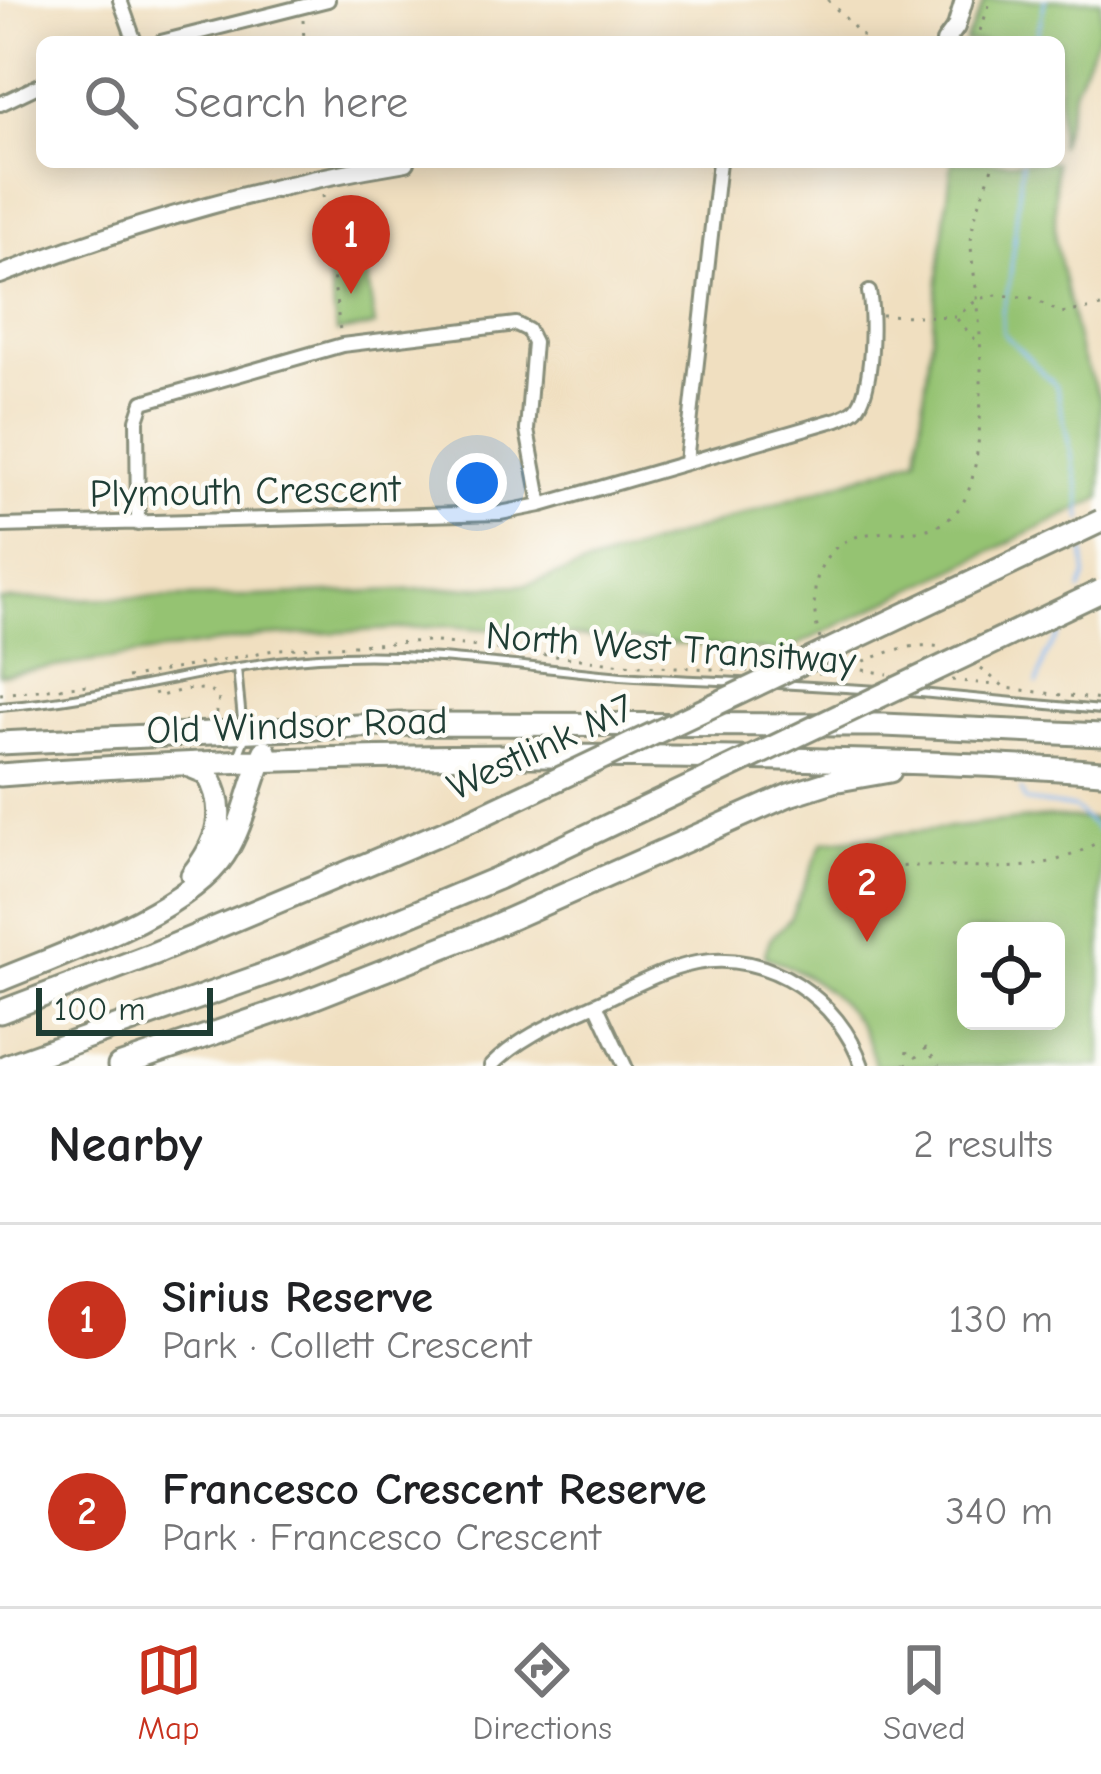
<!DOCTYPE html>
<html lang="en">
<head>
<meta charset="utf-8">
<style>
	:root { --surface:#fff; --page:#f2f2f2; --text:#202124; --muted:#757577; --line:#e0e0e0; --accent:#c8321e }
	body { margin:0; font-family:"Comic Neue",sans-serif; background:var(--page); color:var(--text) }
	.controls { position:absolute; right:36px; bottom:36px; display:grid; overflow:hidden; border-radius:18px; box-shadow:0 6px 30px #0003 }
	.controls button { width:108px; height:108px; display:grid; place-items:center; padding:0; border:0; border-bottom:3px solid var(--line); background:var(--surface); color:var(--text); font:60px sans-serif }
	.scale { position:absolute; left:36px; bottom:30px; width:177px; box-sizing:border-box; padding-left:12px; border:6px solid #1f3d34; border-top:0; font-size:33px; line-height:42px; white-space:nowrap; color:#1f3d34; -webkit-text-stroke:9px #fdfcf7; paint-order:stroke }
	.you { position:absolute; left:477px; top:483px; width:42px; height:42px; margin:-30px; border:9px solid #fff; border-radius:50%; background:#1a73e8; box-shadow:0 0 0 18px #1a73e833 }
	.badge { display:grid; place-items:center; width:78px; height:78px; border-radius:50%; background:var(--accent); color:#fff; font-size:39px; font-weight:700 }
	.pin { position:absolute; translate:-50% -99px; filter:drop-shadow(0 3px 6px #0008) }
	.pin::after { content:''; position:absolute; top:63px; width:42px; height:36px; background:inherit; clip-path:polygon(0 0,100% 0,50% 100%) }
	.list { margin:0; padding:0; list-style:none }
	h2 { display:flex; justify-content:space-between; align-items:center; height:156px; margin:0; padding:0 48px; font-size:51px }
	h2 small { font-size:39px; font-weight:400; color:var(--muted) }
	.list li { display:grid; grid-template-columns:78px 1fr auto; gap:36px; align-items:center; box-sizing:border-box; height:192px; padding:0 48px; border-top:3px solid var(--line) }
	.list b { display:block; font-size:45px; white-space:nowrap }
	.list p { margin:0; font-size:39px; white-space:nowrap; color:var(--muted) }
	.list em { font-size:39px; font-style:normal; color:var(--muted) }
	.icon { flex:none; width:66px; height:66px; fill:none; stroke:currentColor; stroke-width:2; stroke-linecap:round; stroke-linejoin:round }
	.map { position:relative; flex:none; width:1101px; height:1066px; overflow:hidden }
	.search { position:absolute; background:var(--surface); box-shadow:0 6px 30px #0003; left:36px; right:36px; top:36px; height:132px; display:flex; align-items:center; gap:30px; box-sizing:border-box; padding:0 42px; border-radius:18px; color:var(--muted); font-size:45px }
	.sheet { height:540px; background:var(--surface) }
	nav { display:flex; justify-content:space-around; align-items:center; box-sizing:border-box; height:168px; border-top:3px solid var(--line); background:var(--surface); font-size:33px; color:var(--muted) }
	nav a { display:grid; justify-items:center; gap:6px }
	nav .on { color:var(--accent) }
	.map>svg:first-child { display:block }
	.green { fill:#95c372; stroke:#5a8053; stroke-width:3; fill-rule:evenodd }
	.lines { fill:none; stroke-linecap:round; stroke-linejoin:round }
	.stream { stroke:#85baf4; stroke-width:3 }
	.lane-casing { stroke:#888e7a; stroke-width:12 }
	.street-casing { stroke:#888e7a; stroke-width:18 }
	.secondary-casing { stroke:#888e7a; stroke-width:22 }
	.highway-casing { stroke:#888e7a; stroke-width:27 }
	.path { stroke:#888e7a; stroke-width:3; stroke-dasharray:3 9; stroke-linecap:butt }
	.lane { stroke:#fff; stroke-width:6 }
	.street { stroke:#fff; stroke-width:12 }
	.secondary { stroke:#fff; stroke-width:16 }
	.highway { stroke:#fff; stroke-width:21 }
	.highway-bridge-casing { stroke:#888e7a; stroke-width:27; stroke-linecap:butt }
	.highway-bridge { stroke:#fff; stroke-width:21 }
	.labels { text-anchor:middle; stroke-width:9; stroke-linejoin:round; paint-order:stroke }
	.street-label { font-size:39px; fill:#1f3d34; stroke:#fdfcf7 }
</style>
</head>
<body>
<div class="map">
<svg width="1101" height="1066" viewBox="0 0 1101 1066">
	<rect width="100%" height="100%" fill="#fdfcf7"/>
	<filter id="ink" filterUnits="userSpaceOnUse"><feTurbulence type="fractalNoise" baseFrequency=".00833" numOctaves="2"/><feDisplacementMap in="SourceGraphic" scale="24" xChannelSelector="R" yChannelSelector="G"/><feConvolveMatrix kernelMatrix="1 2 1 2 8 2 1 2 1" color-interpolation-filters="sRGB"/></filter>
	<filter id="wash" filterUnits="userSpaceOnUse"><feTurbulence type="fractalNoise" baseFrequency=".004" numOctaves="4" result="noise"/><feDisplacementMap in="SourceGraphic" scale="48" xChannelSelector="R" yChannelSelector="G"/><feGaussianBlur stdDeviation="2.7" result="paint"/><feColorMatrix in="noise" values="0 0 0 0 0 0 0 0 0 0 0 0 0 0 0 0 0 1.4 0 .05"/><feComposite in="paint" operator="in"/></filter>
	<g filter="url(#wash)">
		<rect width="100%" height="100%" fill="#f0dfc0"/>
		<path class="green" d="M985,0H1101V28L1075,87L1059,147V42H965Z
			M952,162H1055V240L1080,353L1101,400V498L783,652L446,626L257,637L0,675V600L257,596L526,585L917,458Z
			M364,255L375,326L337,332L327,262Z
			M1048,817L1101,820V1066H875C864,1009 815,975 764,956L770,939L790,919L823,842ZM966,931H1056V1021H966Z"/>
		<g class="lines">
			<path class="stream" d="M1036,42L1045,0
				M1022,162L1010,280L1002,312L1003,333L1056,386L1079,489L1082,520
				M1080,591L1086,576L1083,542
				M1037,684L1045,657L1071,617
				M1021,790L1025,801L1074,808L1101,834"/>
		</g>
	</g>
	<g filter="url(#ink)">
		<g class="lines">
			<defs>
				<path id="lane" d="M237,668L244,741L238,757
					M778,684L879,690
					M910,692L1101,710
					M0,707C108,699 211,665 318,657C421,650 519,667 621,676C661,679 701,680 741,682"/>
				<path id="street" d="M120,0L135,42
					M161,42L328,0
					M0,104L42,84
					M686,462L719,162
					M138,524L137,420L143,402L342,345L516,324L528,330L534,342L527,430L541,505
					M0,526L500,513L541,505L838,419C844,416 851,414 856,409C873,392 874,315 869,292
					M596,1004L625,1066
					M491,1066C520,1037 557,1022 593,1005C627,990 660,970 696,963C768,949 840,1000 862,1066"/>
				<path id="secondary" d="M945,42L956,27L964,0
					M0,275C130,225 269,184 406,162"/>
				<path id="highway" d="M0,743L400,724L884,725L1101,735
					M185,764L207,773C229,811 218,843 192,875
					M0,775C246,756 491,753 737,758C859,761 980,763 1101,772
					M0,980C63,954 187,911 224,855C245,823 249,785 265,751
					M0,1012L153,954L472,820
					M6,1066L288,966L498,878
					M119,1066L293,1006L469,937L789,795L833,781L890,771"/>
			</defs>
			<use href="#lane" class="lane-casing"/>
			<use href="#street" class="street-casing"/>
			<use href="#secondary" class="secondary-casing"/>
			<use href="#highway" class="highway-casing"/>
			<path class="path" d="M828,0L868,42
				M303,20L304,42
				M976,42L991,0
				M310,162V163
				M323,195L340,331
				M881,315L956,317L978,299L997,295L1032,298L1061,313L1101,307
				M957,319L978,343
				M820,639C808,598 812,546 863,535C899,527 938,542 962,504C987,466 982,342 977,296C975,275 969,252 972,232C975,208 988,186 993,162
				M851,668L888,674
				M981,669L1006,688L1101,700
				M818,674C862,669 895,639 941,647
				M127,678L279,649L428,641L623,664L748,671
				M952,680L995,685
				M155,692L157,697C177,692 203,681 219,698L216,718
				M0,694L88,685
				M867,882L866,871C948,854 1022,890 1101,840
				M905,1066L907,1051
				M906,1066L926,1048L939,1066"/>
			<use href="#lane" class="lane"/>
			<use href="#street" class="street"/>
			<use href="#secondary" class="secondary"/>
			<use href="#highway" class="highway"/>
			<defs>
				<path id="highway-bridge" d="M472,820L1101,521
					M498,878L1101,591"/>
			</defs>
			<use href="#highway-bridge" class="highway-bridge-casing"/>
			<use href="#highway-bridge" class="highway-bridge"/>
		</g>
	</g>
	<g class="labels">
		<g class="street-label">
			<text transform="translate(245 490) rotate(-1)" y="14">Plymouth Crescent</text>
			<text transform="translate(671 647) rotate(4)" y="14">North West Transitway</text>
			<text transform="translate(297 724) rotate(-2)" y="14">Old Windsor Road</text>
			<text transform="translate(540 746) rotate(-25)" y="14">Westlink M7</text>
		</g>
	</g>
</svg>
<div class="controls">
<button><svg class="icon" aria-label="locate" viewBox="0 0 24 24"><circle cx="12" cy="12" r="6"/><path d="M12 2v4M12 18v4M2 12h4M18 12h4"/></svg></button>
</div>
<div class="scale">100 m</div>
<div class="you"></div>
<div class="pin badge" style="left:351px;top:294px">1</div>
<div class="pin badge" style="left:867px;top:942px">2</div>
<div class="search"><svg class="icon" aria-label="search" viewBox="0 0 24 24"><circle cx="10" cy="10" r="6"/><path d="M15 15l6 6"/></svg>Search here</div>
</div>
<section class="sheet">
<h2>Nearby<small>2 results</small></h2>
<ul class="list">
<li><span class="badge">1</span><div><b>Sirius Reserve</b><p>Park · Collett Crescent</p></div><em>130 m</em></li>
<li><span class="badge">2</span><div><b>Francesco Crescent Reserve</b><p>Park · Francesco Crescent</p></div><em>340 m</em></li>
</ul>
</section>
<nav>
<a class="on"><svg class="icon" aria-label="map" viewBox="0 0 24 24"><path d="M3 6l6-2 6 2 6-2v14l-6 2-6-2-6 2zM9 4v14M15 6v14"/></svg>Map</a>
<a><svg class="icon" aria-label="directions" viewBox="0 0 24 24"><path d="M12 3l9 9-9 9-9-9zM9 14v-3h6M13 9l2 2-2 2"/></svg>Directions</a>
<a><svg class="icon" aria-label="saved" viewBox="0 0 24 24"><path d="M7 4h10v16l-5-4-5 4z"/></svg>Saved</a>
</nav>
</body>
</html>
